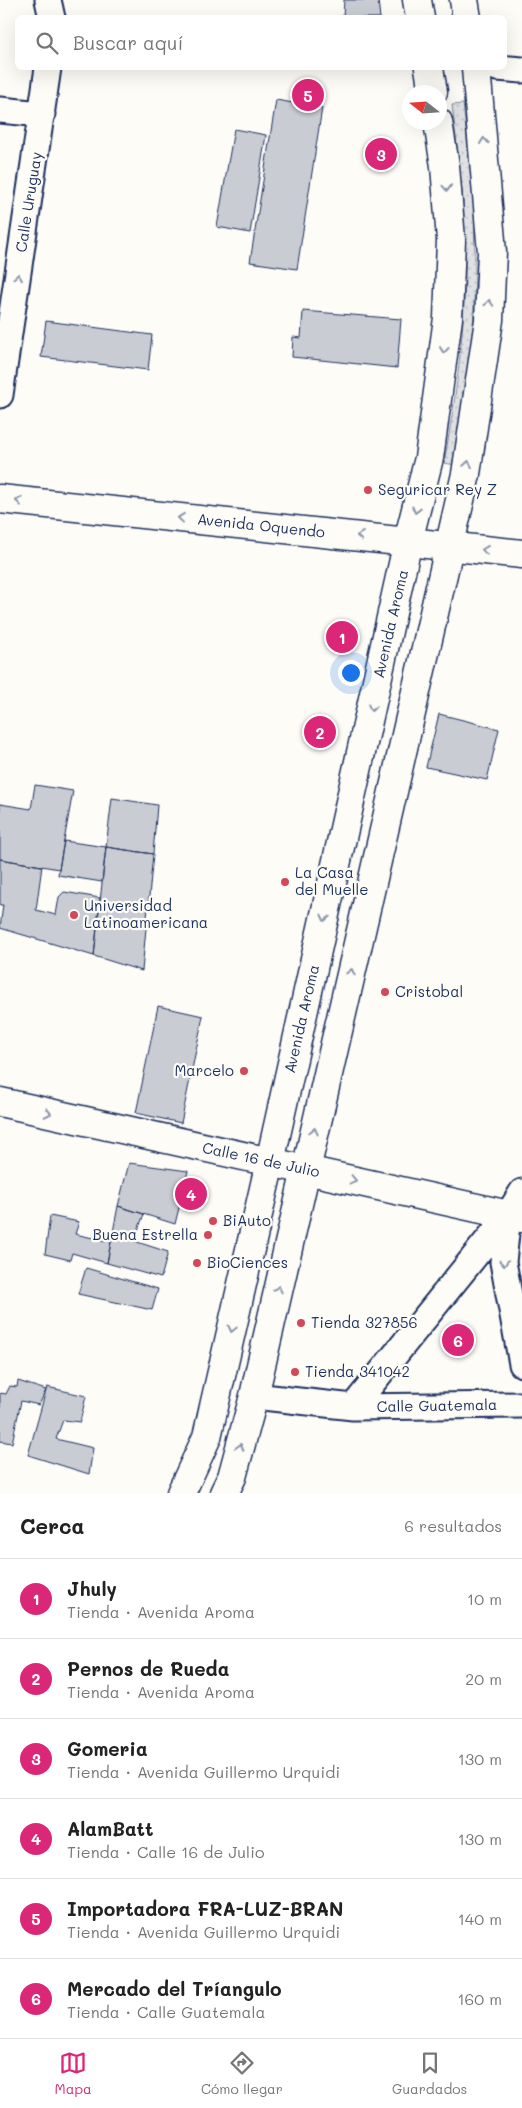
<!DOCTYPE html>
<html lang="es">
<head>
<meta charset="utf-8">
<style>
	:root { --surface:#fff; --page:#f2f2f2; --text:#222; --muted:#767676; --line:#e0e0e0; --accent:#db2777 }
	body { margin:0; font-family:Mali,sans-serif; background:var(--page); color:var(--text) }
	.compass { position:absolute; left:402px; top:85px; width:45px; height:45px; border-radius:50%; background:var(--surface); box-shadow:0 5px 20px #0002; rotate:287deg }
	.you { position:absolute; left:350px; top:672px; width:18px; height:18px; margin:-12px; border:4px solid #fff; border-radius:50%; background:#1a73e8; box-shadow:0 0 0 8px #1a73e833 }
	.badge { display:grid; place-items:center; width:32px; height:32px; border-radius:50%; background:var(--accent); color:#fff; font-size:16px; font-weight:700 }
	.pin { position:absolute; translate:-50% -50%; border:2px solid #fff; box-shadow:0 1px 5px #0006 }
	.list { margin:0; padding:0; list-style:none }
	h2 { display:flex; justify-content:space-between; align-items:center; height:65px; margin:0; padding:0 20px; font-size:21px }
	h2 small { font-size:16px; font-weight:400; color:var(--muted) }
	.list li { display:grid; grid-template-columns:32px 1fr auto; gap:15px; align-items:center; box-sizing:border-box; height:80px; padding:0 20px; border-top:1px solid var(--line) }
	.list b { display:block; font-size:19px; white-space:nowrap }
	.list p { margin:0; font-size:16px; white-space:nowrap; color:var(--muted) }
	.list em { font-size:16px; font-style:normal; color:var(--muted) }
	.icon { flex:none; width:28px; height:28px; fill:none; stroke:currentColor; stroke-width:2; stroke-linecap:round; stroke-linejoin:round }
	.map { position:relative; flex:none; width:522px; height:1493px; overflow:hidden }
	.search { position:absolute; background:var(--surface); box-shadow:0 5px 20px #0002; left:15px; right:15px; top:15px; height:55px; display:flex; align-items:center; gap:12px; box-sizing:border-box; padding:0 18px; border-radius:8px; color:var(--muted); font-size:19px }
	.sheet { height:545px; background:var(--surface) }
	nav { display:flex; justify-content:space-around; align-items:center; box-sizing:border-box; height:70px; border-top:1px solid var(--line); background:var(--surface); font-size:14px; color:var(--muted) }
	nav a { display:grid; justify-items:center; gap:2px }
	nav .on { color:var(--accent) }
	.map>svg:first-child { display:block }
	.grass { fill:url(#grass-dots); stroke:#7e88a0 }
	.building { fill:#c9ccd3; stroke:#1b2f5e }
	.lines { fill:none; stroke-linecap:round; stroke-linejoin:round }
	.minor-casing { stroke:#1b2f5e; stroke-width:29 }
	.secondary-casing { stroke:#1b2f5e; stroke-width:31 }
	.primary-casing { stroke:#1b2f5e; stroke-width:31 }
	.minor { stroke:#fdfcf7; stroke-width:25 }
	.secondary { stroke:#fdfcf7; stroke-width:28 }
	.primary { stroke:#fdfcf7; stroke-width:28 }
	.oneway { stroke:#8c96aa }
	.poi-dot { fill:#d1495b; stroke:#fdfcf7; stroke-width:2 }
	.labels { text-anchor:middle; stroke-width:4.5; stroke-linejoin:round; paint-order:stroke }
	.street-label { font-size:15px; fill:#1b2f5e; stroke:#fdfcf7 }
	.poi-label { font-size:15px; fill:#1b2f5e; stroke:#fdfcf7; text-anchor:start }
</style>
</head>
<body>
<div class="map">
<svg width="522" height="1493" viewBox="0 0 522 1493">
	<defs>
		<pattern id="grass-dots" width="8" height="8" patternUnits="userSpaceOnUse" patternTransform="scale(1.25)"><rect width="8" height="8" fill="#e0e1e3"/><path d="M2 2h.1M6 6h.1" fill="none" stroke="#c0c1c5" stroke-width="1.8" stroke-linecap="round"/></pattern>
	</defs>
	<rect width="100%" height="100%" fill="#fdfcf7"/>
	<filter id="ink" filterUnits="userSpaceOnUse"><feTurbulence type="fractalNoise" baseFrequency=".02" numOctaves="2"/><feDisplacementMap in="SourceGraphic" scale="10" xChannelSelector="R" yChannelSelector="G"/><feConvolveMatrix kernelMatrix="1 2 1 2 8 2 1 2 1" color-interpolation-filters="sRGB"/></filter>
	<g filter="url(#ink)">
		<path class="grass" d="M463,104L474,203L475,268L473,340L456,465L444,463C460,377 470,288 463,201C460,169 456,137 452,105Z"/>
		<path class="building" d="M344,0H378L380,18H343Z
			M276,100L322,108L297,269L250,262Z
			M234,129L266,135L250,233L217,227Z
			M303,311L401,319L397,368L292,357L293,337L301,338Z
			M46,321L152,335L148,370L41,357Z
			M439,714L499,729L487,780L426,767Z
			M35,785L73,791L59,869L0,859V804L31,809Z
			M112,798L157,805L153,854L106,847Z
			M64,841L106,847L102,882L58,875Z
			M106,847L153,854L142,971L94,956Z
			M0,859L42,866L36,910L56,915L59,897L64,892L100,898L94,956L0,928L3,905H0Z
			M158,1006L203,1016L181,1123L136,1113Z
			M129,1163L188,1171L175,1224L118,1206Z
			M118,1206L144,1214L134,1241L168,1252L161,1278L107,1263Z
			M50,1216L79,1222L75,1234L111,1242L107,1263L72,1253L70,1260L45,1254Z
			M86,1268L158,1289L152,1310L78,1294Z
			M18,1381L46,1390L39,1405L21,1401L12,1443L0,1441V1393L6,1394L10,1386L17,1387Z
			M47,1387L86,1396L80,1422L63,1420L56,1439L93,1448L89,1474L28,1455Z"/>
		<g class="lines">
			<defs>
				<path id="minor" d="M48,0L52,18
					M497,68L522,70
					M0,110L42,114
					M0,395L48,68
					M508,1215L503,1262L522,1364
					M254,1396L353,1407L522,1405
					M353,1407L508,1215L522,1192"/>
				<path id="secondary" d="M0,499L522,554
					M0,1102L522,1218"/>
				<path id="primary" d="M417,0L420,18
					M464,0L467,18
					M429,68L433,92
					M181,1493L207,1437L270,1162L408,541L429,458L448,318L451,240L445,166L438,122
					M224,1493L232,1477L254,1396L466,474L489,320L492,252L476,68"/>
			</defs>
			<use href="#minor" class="minor-casing"/>
			<use href="#secondary" class="secondary-casing"/>
			<use href="#primary" class="primary-casing"/>
			<use href="#minor" class="minor"/>
			<use href="#secondary" class="secondary"/>
			<use href="#primary" class="primary"/>
		</g>
		<defs><path id="oneway-chevron" d="M-2-3.5L2.5 0L-2 3.5" fill="none" stroke-width="1.6" stroke-linecap="round" stroke-linejoin="round" transform="scale(1.25)"/></defs>
		<g class="oneway">
			<use href="#oneway-chevron" transform="translate(484 141) rotate(-96)"/>
			<use href="#oneway-chevron" transform="translate(447 188) rotate(86)"/>
			<use href="#oneway-chevron" transform="translate(18 277) rotate(-81)"/>
			<use href="#oneway-chevron" transform="translate(489 303) rotate(-87)"/>
			<use href="#oneway-chevron" transform="translate(444 350) rotate(96)"/>
			<use href="#oneway-chevron" transform="translate(468 464) rotate(-81)"/>
			<use href="#oneway-chevron" transform="translate(19 501) rotate(-174)"/>
			<use href="#oneway-chevron" transform="translate(416 510) rotate(104)"/>
			<use href="#oneway-chevron" transform="translate(181 518) rotate(-174)"/>
			<use href="#oneway-chevron" transform="translate(360 536) rotate(-174)"/>
			<use href="#oneway-chevron" transform="translate(485 550) rotate(-173)"/>
			<use href="#oneway-chevron" transform="translate(372 708) rotate(103)"/>
			<use href="#oneway-chevron" transform="translate(325 918) rotate(103)"/>
			<use href="#oneway-chevron" transform="translate(351 972) rotate(-77)"/>
			<use href="#oneway-chevron" transform="translate(48 1113) rotate(12)"/>
			<use href="#oneway-chevron" transform="translate(314 1131) rotate(-77)"/>
			<use href="#oneway-chevron" transform="translate(353 1180) rotate(13)"/>
			<use href="#oneway-chevron" transform="translate(504 1263) rotate(87)"/>
			<use href="#oneway-chevron" transform="translate(278 1289) rotate(-77)"/>
			<use href="#oneway-chevron" transform="translate(232 1329) rotate(103)"/>
			<use href="#oneway-chevron" transform="translate(240 1447) rotate(-75)"/>
		</g>
	</g>
	<g class="poi-dot">
		<circle cx="368" cy="490" r="5"/>
		<circle cx="285" cy="882" r="5"/>
		<circle cx="74" cy="915" r="5"/>
		<circle cx="385" cy="992" r="5"/>
		<circle cx="244" cy="1071" r="5"/>
		<circle cx="213" cy="1221" r="5"/>
		<circle cx="208" cy="1235" r="5"/>
		<circle cx="197" cy="1263" r="5"/>
		<circle cx="301" cy="1323" r="5"/>
		<circle cx="295" cy="1372" r="5"/>
	</g>
	<g class="labels">
		<g class="street-label">
			<text transform="translate(29 202) rotate(-81)" y="5">Calle Uruguay</text>
			<text transform="translate(261 526) rotate(6)" y="5">Avenida Oquendo</text>
			<text transform="translate(391 624) rotate(-77)" y="5">Avenida Aroma</text>
			<text transform="translate(302 1019) rotate(-77)" y="5">Avenida Aroma</text>
			<text transform="translate(261 1160) rotate(12)" y="5">Calle 16 de Julio</text>
			<text transform="translate(437 1406) rotate(-1)" y="5">Calle Guatemala</text>
		</g>
		<g class="poi-label">
			<text x="378" y="495">Seguricar Rey Z</text>
			<text x="295" y="878">La Casa<tspan x="295" dy="17">del Muelle</tspan></text>
			<text x="84" y="911">Universidad<tspan x="84" dy="17">Latinoamericana</tspan></text>
			<text x="395" y="997">Cristobal</text>
			<text x="234" y="1076" text-anchor="end">Marcelo</text>
			<text x="223" y="1226">BiAuto</text>
			<text x="198" y="1240" text-anchor="end">Buena Estrella</text>
			<text x="207" y="1268">BioCiences</text>
			<text x="311" y="1328">Tienda 327856</text>
			<text x="305" y="1377">Tienda 341042</text>
		</g>
	</g>
</svg>
<svg class="compass" viewBox="-18 -18 36 36"><path d="M0-13l5 13h-10z" fill="#e53935"/><path d="M0 13l5-13h-10z" fill="#767676"/></svg>
<div class="you"></div>
<div class="pin badge" style="left:342px;top:637px">1</div>
<div class="pin badge" style="left:320px;top:732px">2</div>
<div class="pin badge" style="left:381px;top:154px">3</div>
<div class="pin badge" style="left:191px;top:1194px">4</div>
<div class="pin badge" style="left:308px;top:95px">5</div>
<div class="pin badge" style="left:458px;top:1340px">6</div>
<div class="search"><svg class="icon" aria-label="search" viewBox="0 0 24 24"><circle cx="10" cy="10" r="6"/><path d="M15 15l6 6"/></svg>Buscar aquí</div>
</div>
<section class="sheet">
<h2>Cerca<small>6 resultados</small></h2>
<ul class="list">
<li><span class="badge">1</span><div><b>Jhuly</b><p>Tienda · Avenida Aroma</p></div><em>10 m</em></li>
<li><span class="badge">2</span><div><b>Pernos de Rueda</b><p>Tienda · Avenida Aroma</p></div><em>20 m</em></li>
<li><span class="badge">3</span><div><b>Gomeria</b><p>Tienda · Avenida Guillermo Urquidi</p></div><em>130 m</em></li>
<li><span class="badge">4</span><div><b>AlamBatt</b><p>Tienda · Calle 16 de Julio</p></div><em>130 m</em></li>
<li><span class="badge">5</span><div><b>Importadora FRA-LUZ-BRAN</b><p>Tienda · Avenida Guillermo Urquidi</p></div><em>140 m</em></li>
<li><span class="badge">6</span><div><b>Mercado del Tríangulo</b><p>Tienda · Calle Guatemala</p></div><em>160 m</em></li>
</ul>
</section>
<nav>
<a class="on"><svg class="icon" aria-label="map" viewBox="0 0 24 24"><path d="M3 6l6-2 6 2 6-2v14l-6 2-6-2-6 2zM9 4v14M15 6v14"/></svg>Mapa</a>
<a><svg class="icon" aria-label="directions" viewBox="0 0 24 24"><path d="M12 3l9 9-9 9-9-9zM9 14v-3h6M13 9l2 2-2 2"/></svg>Cómo llegar</a>
<a><svg class="icon" aria-label="saved" viewBox="0 0 24 24"><path d="M7 4h10v16l-5-4-5 4z"/></svg>Guardados</a>
</nav>
</body>
</html>
